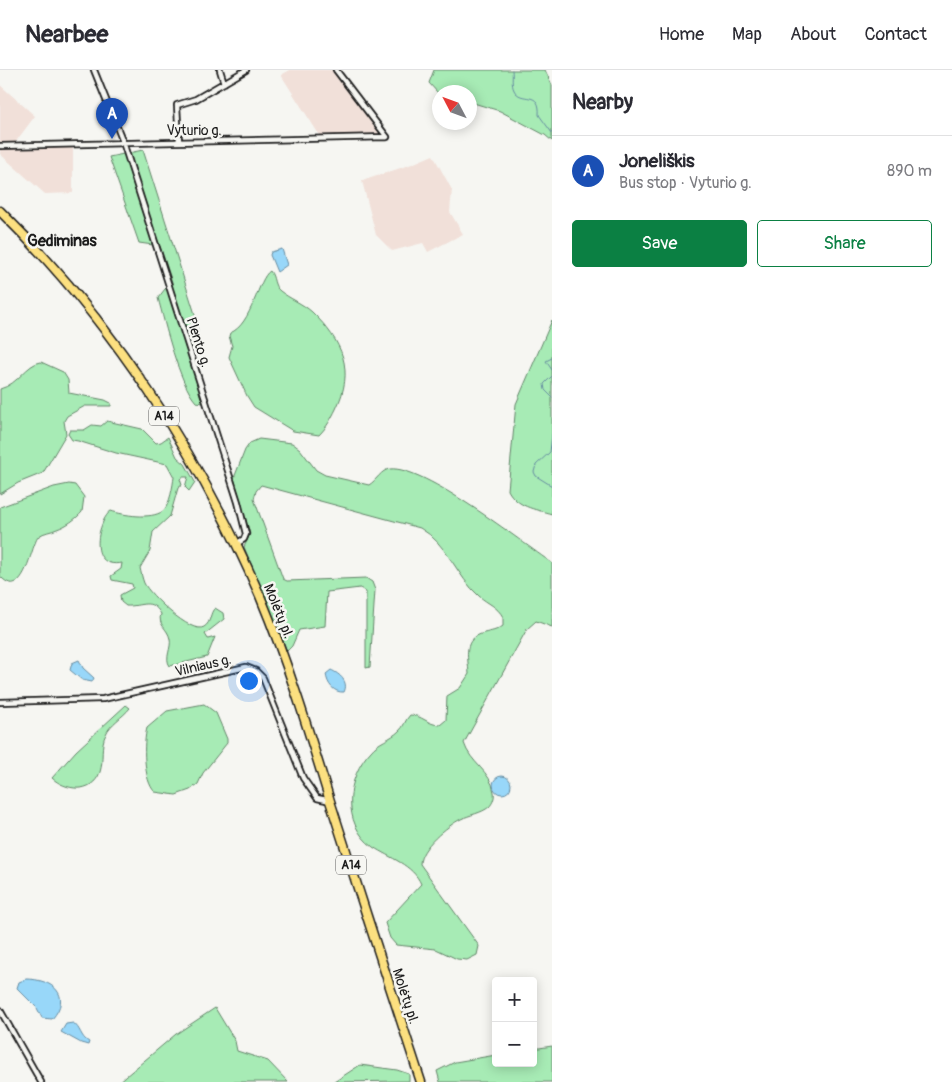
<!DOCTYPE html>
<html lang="en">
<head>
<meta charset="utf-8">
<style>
	:root { --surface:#fff; --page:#f2f2f3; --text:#2b2b33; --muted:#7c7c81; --line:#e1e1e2; --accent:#0b8043 }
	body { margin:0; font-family:Pangolin,sans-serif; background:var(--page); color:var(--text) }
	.controls { position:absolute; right:15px; bottom:15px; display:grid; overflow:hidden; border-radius:5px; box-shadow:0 2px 12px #0003 }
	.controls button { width:45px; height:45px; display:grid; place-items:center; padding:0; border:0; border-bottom:1px solid var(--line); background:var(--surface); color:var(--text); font:25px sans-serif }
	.compass { position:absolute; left:432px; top:15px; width:45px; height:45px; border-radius:50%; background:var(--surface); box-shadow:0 2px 12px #0003; rotate:311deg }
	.you { position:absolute; left:248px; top:610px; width:18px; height:18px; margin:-12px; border:4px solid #fff; border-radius:50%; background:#1a73e8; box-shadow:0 0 0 8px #1a73e833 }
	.badge { display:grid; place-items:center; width:32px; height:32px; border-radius:50%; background:var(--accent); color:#fff; font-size:16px; font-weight:700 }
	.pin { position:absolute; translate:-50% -41px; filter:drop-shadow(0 1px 2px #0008) }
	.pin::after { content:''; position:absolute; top:26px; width:18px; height:15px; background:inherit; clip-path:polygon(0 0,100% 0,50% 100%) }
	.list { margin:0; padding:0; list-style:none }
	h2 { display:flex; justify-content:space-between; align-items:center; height:65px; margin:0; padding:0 20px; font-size:21px }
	h2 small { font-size:16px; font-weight:400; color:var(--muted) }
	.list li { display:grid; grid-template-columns:32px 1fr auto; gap:15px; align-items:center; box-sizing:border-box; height:70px; padding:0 20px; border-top:1px solid var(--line) }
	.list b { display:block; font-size:19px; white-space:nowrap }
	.list p { margin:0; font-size:16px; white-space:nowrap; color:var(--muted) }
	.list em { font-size:16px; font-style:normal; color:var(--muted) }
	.actions { display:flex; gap:10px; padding:15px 20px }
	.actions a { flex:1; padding:11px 0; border:1px solid var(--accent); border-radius:5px; text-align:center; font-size:18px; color:var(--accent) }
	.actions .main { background:var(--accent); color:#fff }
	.map { position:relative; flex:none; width:552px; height:1012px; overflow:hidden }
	header { display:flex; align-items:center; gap:30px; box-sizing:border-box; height:70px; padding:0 25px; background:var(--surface); border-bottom:1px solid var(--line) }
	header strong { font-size:24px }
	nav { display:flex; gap:28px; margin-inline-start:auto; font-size:18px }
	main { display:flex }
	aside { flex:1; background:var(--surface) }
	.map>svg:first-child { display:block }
	.built { fill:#f1e0d9 }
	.green { fill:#a7ebb5; stroke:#628468 }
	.water { fill:#98d7f9; stroke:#668ca1 }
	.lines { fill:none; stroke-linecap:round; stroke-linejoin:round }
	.stream { stroke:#668ca1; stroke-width:1 }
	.minor-casing { stroke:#1c1c1c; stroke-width:8 }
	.trunk-casing { stroke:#1c1c1c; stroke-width:11 }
	.minor { stroke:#f6f6f2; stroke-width:4.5 }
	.trunk { stroke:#fce080; stroke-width:8 }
	.labels { text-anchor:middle; stroke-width:5; stroke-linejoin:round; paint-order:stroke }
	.shield { fill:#f6f6f2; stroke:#5d5d5c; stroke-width:1 }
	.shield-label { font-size:12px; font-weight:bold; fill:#1c1c1c }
	.street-label { font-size:14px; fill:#1c1c1c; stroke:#f6f6f2 }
	.quarter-label { font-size:16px; font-weight:bold; fill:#1c1c1c; stroke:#f6f6f2 }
</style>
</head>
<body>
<header>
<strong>Nearbee</strong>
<nav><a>Home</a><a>Map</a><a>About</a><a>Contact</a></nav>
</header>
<main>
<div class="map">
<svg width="552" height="1012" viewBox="0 0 552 1012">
	<rect width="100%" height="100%" fill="#f6f6f2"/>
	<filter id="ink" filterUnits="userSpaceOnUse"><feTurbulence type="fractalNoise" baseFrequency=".02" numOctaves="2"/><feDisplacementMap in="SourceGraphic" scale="10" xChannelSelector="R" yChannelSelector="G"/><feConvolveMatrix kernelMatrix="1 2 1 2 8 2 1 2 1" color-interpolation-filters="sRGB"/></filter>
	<g filter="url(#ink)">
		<path class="built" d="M290,0H334L381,63L379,65L320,66L281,5Z
			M0,15L35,46L14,74L73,76V123L45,124L0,84Z
			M433,85L452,120L450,142L463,164L428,182L423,173L392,181L376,165L362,111L412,94Z"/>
		<path class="green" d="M434,0H545L552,15V71L545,65L500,41L470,32V22L438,23L429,13Z
			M143,80L194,241C198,259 202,269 188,282L204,333L196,332C179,313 165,254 158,228L165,219L173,215L160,176L139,173L109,87Z
			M270,201C275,207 273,216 280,221C290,229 302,233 312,242C343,272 355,300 336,339C331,349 327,357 319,365L293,361L254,337L247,326L229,287L232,276L229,266L230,263C252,255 258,208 270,201Z
			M552,250V444C534,439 517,437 508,420L516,334Z
			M41,292L63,302L68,310L69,323L105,330L111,333V336H85L67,346L64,351L66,364L43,403L18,413L0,424V319C19,314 26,294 41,292Z
			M107,351L142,359L156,373L161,372L168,367L177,387L185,394L195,412L189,421L185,417L188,407H182L180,409L182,415L178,418L170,446L153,462L150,481L140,498C141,502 142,508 144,513C149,524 191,565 204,557C212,552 209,543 215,538L223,543L224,549L205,564L208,569L215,567L207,587L170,596C164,588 172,578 170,569C168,558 157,555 161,544C151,527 141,537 126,536L121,532L120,525L133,518L132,514L112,510L111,506L121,499L122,493C85,500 99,448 111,441C123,445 151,450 163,441C170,435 173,415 174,407L167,394L116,383L78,371L72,370L68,364L70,360H84L92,355L101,356Z
			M259,369L292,373L300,379L316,400L325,405L369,415C377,410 381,400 390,399C424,395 521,472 552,493V557L536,551L527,559L464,673C470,693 491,701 494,722C495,727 493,733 489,737C482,743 469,745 461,749C447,756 420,778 420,794L479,876L477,885L467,890L457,889L436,879L396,875L390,868L385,853L421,814C413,795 390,788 373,777C341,754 346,707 371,681C378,672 391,669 399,661C404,657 405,650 410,645C422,645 428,655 440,655L446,650L447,626L460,618L469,604C468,586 462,569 484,563C492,561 496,561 503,556V547C497,536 488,534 479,526C457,507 447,473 420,458L261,415L256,421L254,429L283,509L287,511L366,508L372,512L375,520L370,597L366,598V522L360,518L327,522L325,556L299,560L292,576L287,581L244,477L250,464L234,408L245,380L250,373Z
			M69,414L75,415L84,427L82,442C76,449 66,456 57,459C51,462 44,462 39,466C31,472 25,534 0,506V437L54,417Z
			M204,634L216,643L227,669V673L203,703L198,714L190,720L176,725L155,722C143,711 143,672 147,658L167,641Z
			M126,635L130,638C123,647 110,654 106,664C100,675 104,690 100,702C92,725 65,720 52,708L76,681Z
			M215,938L235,971L237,981L268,991L288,1012H119L176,964Z
			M552,976V1012H440L437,1001L455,992L496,985V993H533V979Z
			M360,995L397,1000L409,1004V1011L334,1012Z"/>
		<path class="water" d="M282,179L287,195L277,202L270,185L271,182Z
			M79,590L83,598L94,608L92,612L82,610L70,600L72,593Z
			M331,600C340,604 349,612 344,622C334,623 327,614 326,604Z
			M493 715a9 9 0 1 1 18 0a9 9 0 1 1-18 0Z
			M26,909C52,909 73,925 52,949L42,948L37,938L17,918L19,912Z
			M73,953C81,958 80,967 89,972L88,975L81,973L61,962L66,954Z"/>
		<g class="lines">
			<path class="stream" d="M512,0C513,7 511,14 514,20C521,34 541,19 539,45L552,63
				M552,288L546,291L552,300
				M552,306L544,314L545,320L552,327
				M552,364L550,382L536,395L534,402L536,406L552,416"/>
			<defs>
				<path id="minor" d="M94,0L123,72L238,432L246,464L244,469L236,474
					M220,0L224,13
					M336,0L387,67
					M179,72L177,35L196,29L246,0
					M0,76L387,67
					M0,632L103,629L246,597L256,601L263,608L303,708L317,728L331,731
					M0,940L41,1012"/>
				<path id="trunk" d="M0,141C110,249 199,384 260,526C288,593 309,662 330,731C360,825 390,918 421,1012"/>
			</defs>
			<use href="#minor" class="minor-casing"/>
			<use href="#trunk" class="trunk-casing"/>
			<use href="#minor" class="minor"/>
			<use href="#trunk" class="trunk"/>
		</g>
	</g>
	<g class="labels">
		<g class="shield">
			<rect x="149" y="336.5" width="30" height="19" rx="4"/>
			<rect x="336" y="785.5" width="30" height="19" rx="4"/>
		</g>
		<g class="shield-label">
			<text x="164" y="350">A14</text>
			<text x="351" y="799">A14</text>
		</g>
		<g class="street-label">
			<text x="194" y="65">Vyturio g.</text>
			<text transform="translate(199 272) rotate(72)" y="5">Plento g.</text>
			<text transform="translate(279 541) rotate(68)" y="5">Molėtų pl.</text>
			<text transform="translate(203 595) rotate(-13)" y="5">Vilniaus g.</text>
			<text transform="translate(406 926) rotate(72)" y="5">Molėtų pl.</text>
		</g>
		<g class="quarter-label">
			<text x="62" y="176">Gediminas</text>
		</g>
	</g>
</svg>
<div class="controls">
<button>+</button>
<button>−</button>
</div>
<svg class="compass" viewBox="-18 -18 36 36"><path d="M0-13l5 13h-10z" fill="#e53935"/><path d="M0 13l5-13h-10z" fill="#7c7c81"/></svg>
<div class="you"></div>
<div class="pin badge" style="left:112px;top:69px;background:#1a4fb4">A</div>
</div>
<aside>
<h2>Nearby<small></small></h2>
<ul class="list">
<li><span class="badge" style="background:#1a4fb4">A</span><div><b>Joneliškis</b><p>Bus stop · Vyturio g.</p></div><em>890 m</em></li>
</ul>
<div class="actions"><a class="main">Save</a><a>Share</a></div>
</aside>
</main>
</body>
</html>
